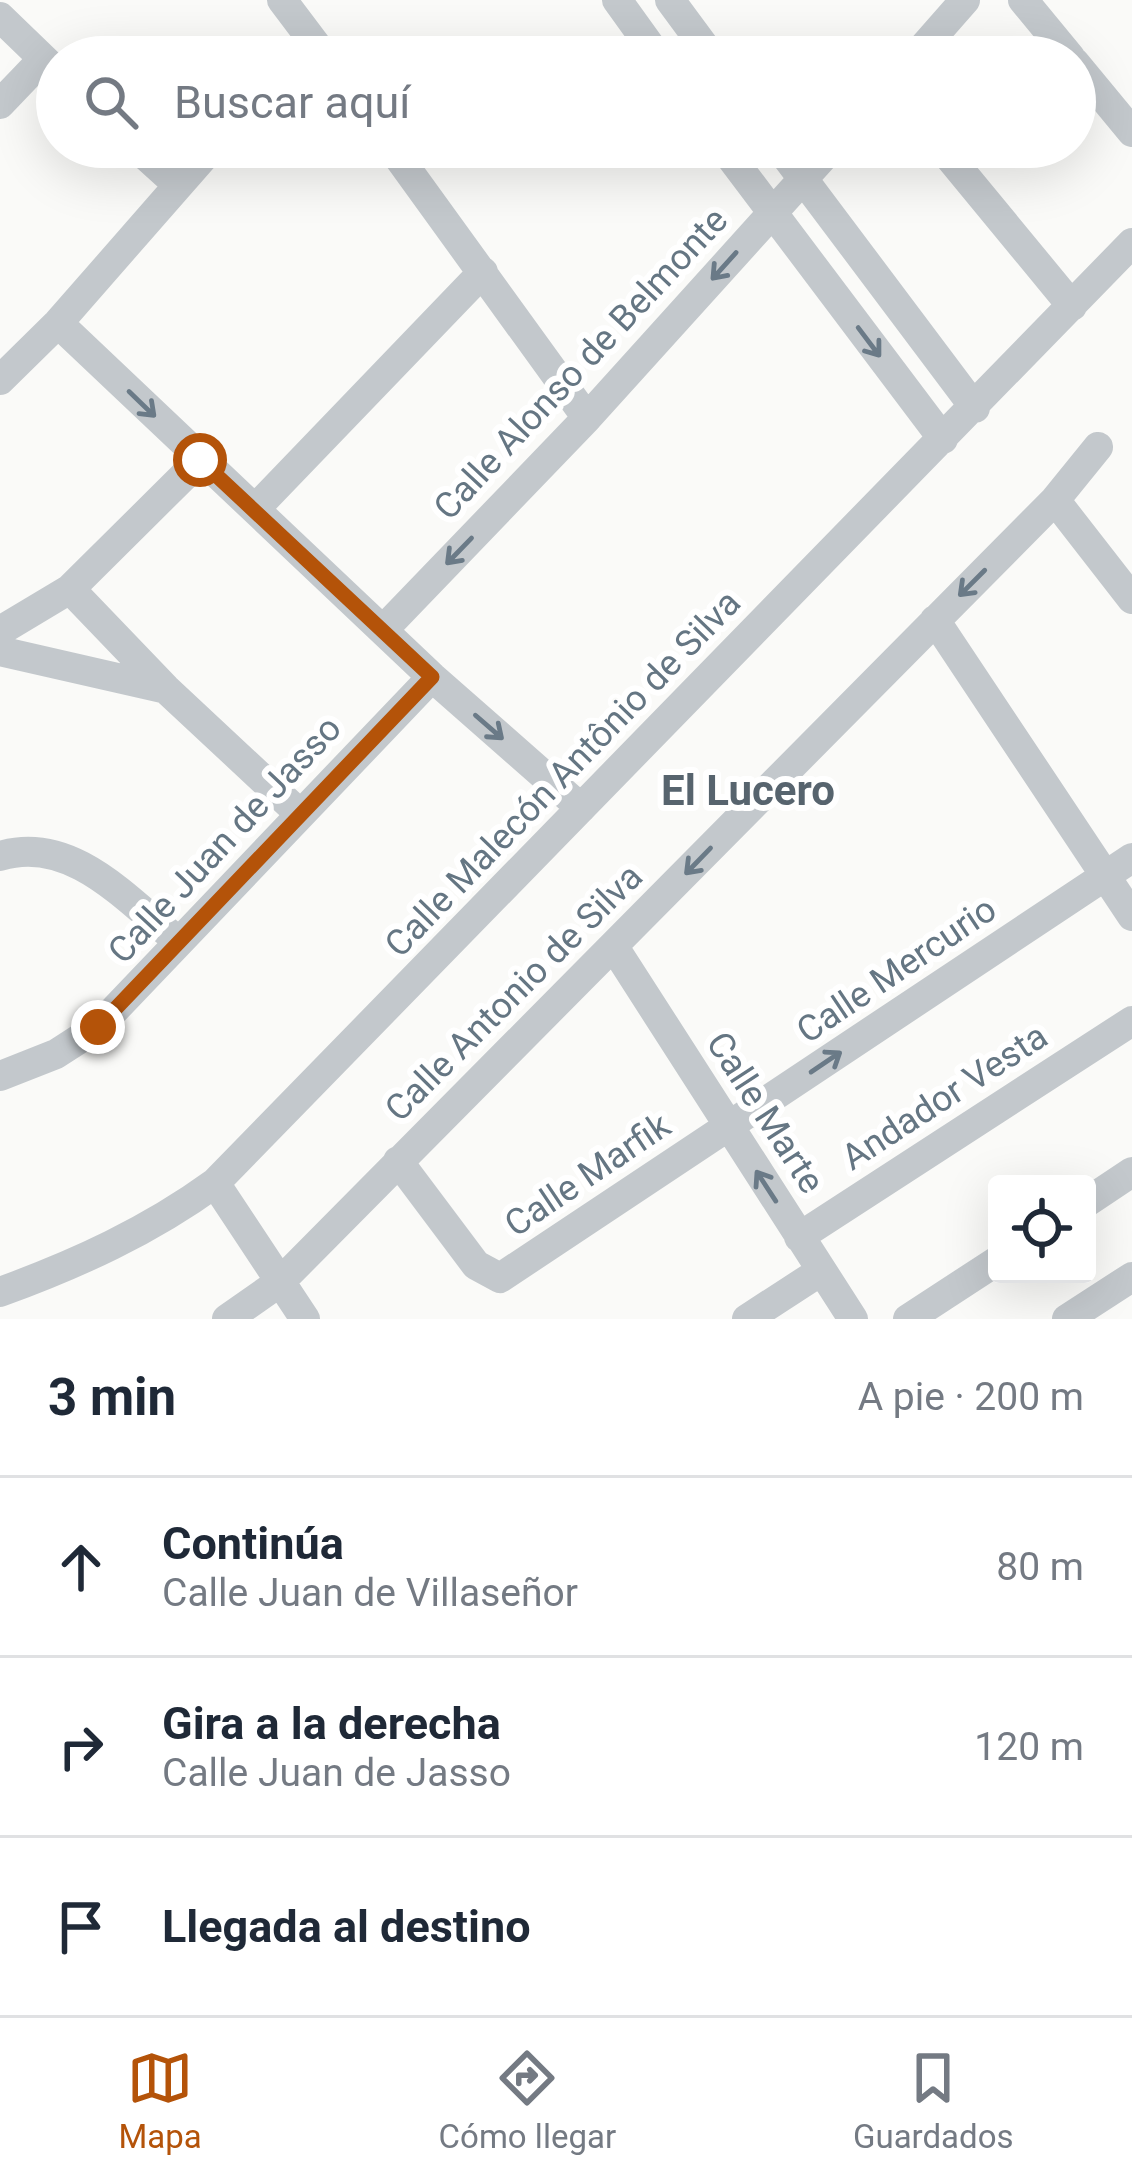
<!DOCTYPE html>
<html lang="es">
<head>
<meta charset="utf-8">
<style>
	:root { --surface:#fff; --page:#f6f6f7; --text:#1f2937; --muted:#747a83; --line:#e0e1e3; --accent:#b45309 }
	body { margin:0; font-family:Roboto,sans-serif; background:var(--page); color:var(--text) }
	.controls { position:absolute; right:36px; bottom:36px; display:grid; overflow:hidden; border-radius:12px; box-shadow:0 12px 48px #0002 }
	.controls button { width:108px; height:108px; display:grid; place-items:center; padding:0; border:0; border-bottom:3px solid var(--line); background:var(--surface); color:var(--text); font:60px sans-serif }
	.stop { position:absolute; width:36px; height:36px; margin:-27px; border:9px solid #b45309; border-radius:50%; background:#fff }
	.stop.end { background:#b45309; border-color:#fff; box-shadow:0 3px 12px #0008 }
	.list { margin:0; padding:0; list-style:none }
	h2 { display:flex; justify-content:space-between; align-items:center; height:156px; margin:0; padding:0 48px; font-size:51px }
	h2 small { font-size:39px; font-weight:400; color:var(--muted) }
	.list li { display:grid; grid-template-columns:78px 1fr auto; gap:36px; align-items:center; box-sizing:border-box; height:180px; padding:0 48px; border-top:3px solid var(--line) }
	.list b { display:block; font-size:45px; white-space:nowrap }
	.list p { margin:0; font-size:39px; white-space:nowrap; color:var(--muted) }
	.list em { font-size:39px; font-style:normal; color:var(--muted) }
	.icon { flex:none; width:66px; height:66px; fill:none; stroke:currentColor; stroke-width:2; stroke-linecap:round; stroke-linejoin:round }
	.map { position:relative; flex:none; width:1132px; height:1319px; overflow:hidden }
	.search { position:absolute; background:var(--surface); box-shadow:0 12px 48px #0002; left:36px; right:36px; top:36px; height:132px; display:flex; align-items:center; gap:30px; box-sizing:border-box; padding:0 42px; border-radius:66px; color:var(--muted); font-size:45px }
	.sheet { height:696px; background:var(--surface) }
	nav { display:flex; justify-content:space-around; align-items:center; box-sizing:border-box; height:168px; border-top:3px solid var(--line); background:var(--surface); font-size:33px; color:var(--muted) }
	nav a { display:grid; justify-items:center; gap:6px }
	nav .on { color:var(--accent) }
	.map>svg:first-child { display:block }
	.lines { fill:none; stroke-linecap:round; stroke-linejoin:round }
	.street { stroke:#c3c8cc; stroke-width:30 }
	.oneway { stroke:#6a7a87 }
	.route { stroke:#b45309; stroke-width:15 }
	.labels { text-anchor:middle; stroke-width:12; stroke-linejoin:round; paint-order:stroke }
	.street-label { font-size:36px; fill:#657683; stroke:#fff }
	.quarter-label { font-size:42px; font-weight:bold; fill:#57646e; stroke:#fff }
</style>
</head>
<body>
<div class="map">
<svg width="1132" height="1319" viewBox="0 0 1132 1319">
	<rect width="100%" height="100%" fill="#fafaf8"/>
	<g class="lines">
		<path class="street" d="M282,0L325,57
			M617,0L658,57
			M670,0L712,57
			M1023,0L1070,57
			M0,17L57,72
			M915,57L965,0
			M1075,63L1132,132
			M0,104L43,59
			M136,147L178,185
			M391,147L587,418
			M723,147L943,439
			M779,147L975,408
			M941,147L1072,306
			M58,323L432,677L581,808
			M0,380L58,323L212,147
			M1055,500L1132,599
			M255,509L483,272
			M70,589L166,689L299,813
			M935,620L1132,916
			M383,630L587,418L832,147
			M0,631L70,589L200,460
			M0,651L166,689
			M0,856C71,834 127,900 178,941
			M614,947L853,1319
			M0,1076L56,1054L98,1027L432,677
			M398,1161L476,1265L500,1278L1132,858
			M215,1183L305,1319
			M1087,1202L1132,1172
			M799,1237L1132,1021
			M0,1292C77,1264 149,1231 215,1183L1132,243
			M227,1319L280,1282L1055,500L1098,447
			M747,1319L821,1271
			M908,1319L997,1261
			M1067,1319L1132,1277"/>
	</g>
	<defs><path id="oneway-shaft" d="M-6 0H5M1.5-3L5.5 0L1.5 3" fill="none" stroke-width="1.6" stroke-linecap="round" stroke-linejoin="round" transform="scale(3)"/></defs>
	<g class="oneway">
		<use href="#oneway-shaft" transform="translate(724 266) rotate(132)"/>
		<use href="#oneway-shaft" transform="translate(869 342) rotate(53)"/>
		<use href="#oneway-shaft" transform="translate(142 404) rotate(44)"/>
		<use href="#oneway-shaft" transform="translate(459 551) rotate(134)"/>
		<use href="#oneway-shaft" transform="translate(972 583) rotate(135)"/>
		<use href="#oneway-shaft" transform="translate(489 727) rotate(41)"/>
		<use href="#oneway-shaft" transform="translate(698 861) rotate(134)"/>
		<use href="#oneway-shaft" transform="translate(826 1062) rotate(-34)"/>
		<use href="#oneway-shaft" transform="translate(766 1186) rotate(-123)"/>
	</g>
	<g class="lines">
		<path class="route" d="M98,1027L432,677L200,460"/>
	</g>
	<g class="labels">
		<g class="street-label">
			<text transform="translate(580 363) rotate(-47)" y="13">Calle Alonso de Belmonte</text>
			<text transform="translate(562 773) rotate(-46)" y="13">Calle Malecón Antônio de Silva</text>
			<text transform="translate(224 839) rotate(-47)" y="13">Calle Juan de Jasso</text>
			<text transform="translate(896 969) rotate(-34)" y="13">Calle Mercurio</text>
			<text transform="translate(513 992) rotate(-45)" y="13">Calle Antonio de Silva</text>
			<text transform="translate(944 1096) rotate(-33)" y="13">Andador Vesta</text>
			<text transform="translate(766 1112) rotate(57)" y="13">Calle Marte</text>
			<text transform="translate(587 1174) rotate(-34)" y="13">Calle Marfik</text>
		</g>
		<g class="quarter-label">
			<text x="748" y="805">El Lucero</text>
		</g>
	</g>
</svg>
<div class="controls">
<button><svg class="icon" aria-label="locate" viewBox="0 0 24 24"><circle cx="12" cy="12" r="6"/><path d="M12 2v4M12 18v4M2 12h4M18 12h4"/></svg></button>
</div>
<div class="stop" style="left:200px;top:460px"></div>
<div class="stop end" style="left:98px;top:1027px"></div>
<div class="search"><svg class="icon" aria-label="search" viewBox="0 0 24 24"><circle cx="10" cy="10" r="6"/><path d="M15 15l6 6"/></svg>Buscar aquí</div>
</div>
<section class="sheet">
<h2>3 min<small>A pie · 200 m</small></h2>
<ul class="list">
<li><svg class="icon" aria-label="ahead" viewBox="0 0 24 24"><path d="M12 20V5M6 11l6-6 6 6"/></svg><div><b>Continúa</b><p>Calle Juan de Villaseñor</p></div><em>80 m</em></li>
<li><svg class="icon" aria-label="right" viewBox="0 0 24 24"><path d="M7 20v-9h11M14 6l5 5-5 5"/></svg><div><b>Gira a la derecha</b><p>Calle Juan de Jasso</p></div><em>120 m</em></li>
<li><svg class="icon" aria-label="arrive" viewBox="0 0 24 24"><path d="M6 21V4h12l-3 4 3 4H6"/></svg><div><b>Llegada al destino</b></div></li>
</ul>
</section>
<nav>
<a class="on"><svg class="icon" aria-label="map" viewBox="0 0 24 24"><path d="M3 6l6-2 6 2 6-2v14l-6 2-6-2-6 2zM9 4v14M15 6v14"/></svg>Mapa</a>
<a><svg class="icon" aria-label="directions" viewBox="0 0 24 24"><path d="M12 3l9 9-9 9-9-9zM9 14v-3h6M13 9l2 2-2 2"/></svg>Cómo llegar</a>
<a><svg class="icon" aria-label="saved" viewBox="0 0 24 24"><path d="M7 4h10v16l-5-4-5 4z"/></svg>Guardados</a>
</nav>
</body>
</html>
